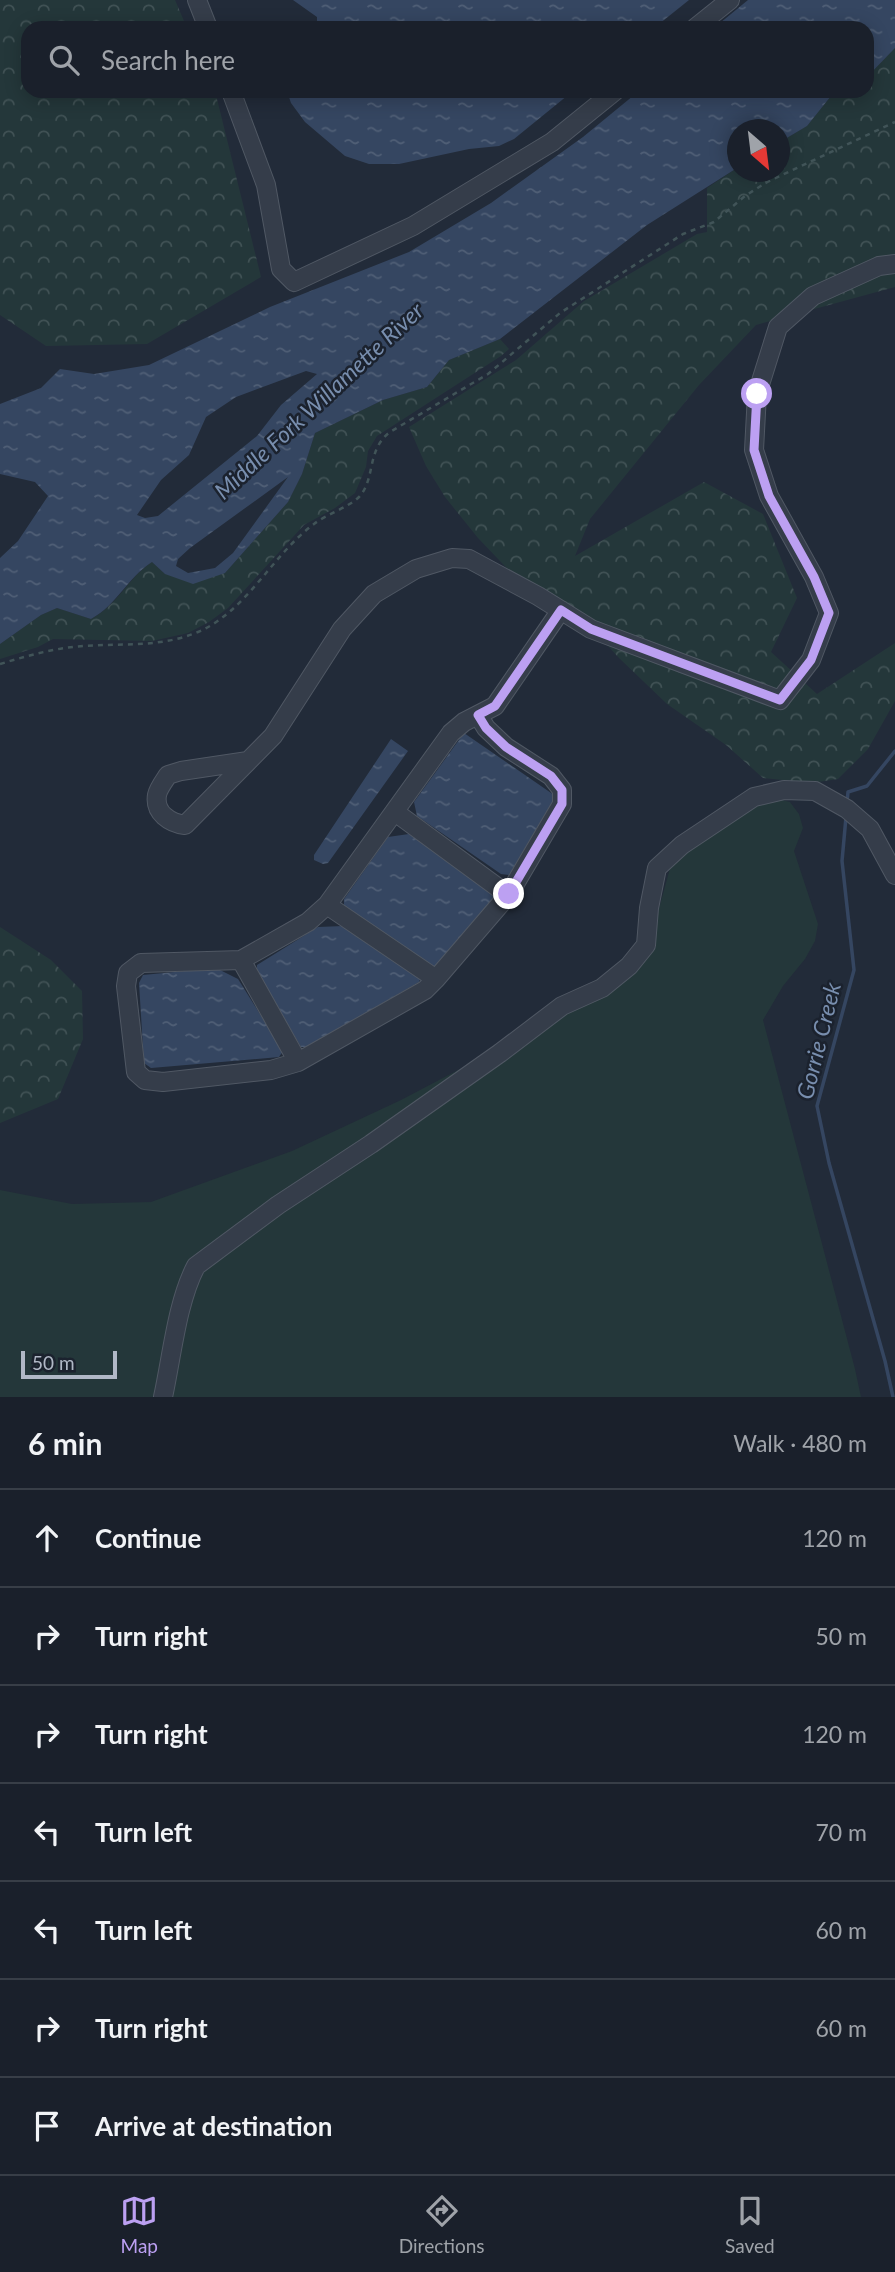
<!DOCTYPE html>
<html lang="en">
<head>
<meta charset="utf-8">
<style>
	:root { --surface:#1a202b; --page:#232833; --text:#f1f3f6; --muted:#9fa3a9; --line:#383e47; --accent:#bca0f2 }
	body { margin:0; font-family:Lato,sans-serif; background:var(--page); color:var(--text) }
	.compass { position:absolute; left:727px; top:119px; width:63px; height:63px; border-radius:50%; background:var(--surface); box-shadow:0 4px 18px #0003; rotate:152deg }
	.scale { position:absolute; left:21px; bottom:18px; width:96px; box-sizing:border-box; padding-left:7px; border:4px solid #b0b8c6; border-top:0; font-size:19px; line-height:24px; white-space:nowrap; color:#b0b8c6; -webkit-text-stroke:5px #1b222e; paint-order:stroke }
	.stop { position:absolute; width:21px; height:21px; margin:-16px; border:5px solid #bca0f2; border-radius:50%; background:#fff }
	.stop.end { background:#bca0f2; border-color:#fff; box-shadow:0 2px 7px #0008 }
	.list { margin:0; padding:0; list-style:none }
	h2 { display:flex; justify-content:space-between; align-items:center; height:91px; margin:0; padding:0 28px; font-size:30px }
	h2 small { font-size:23px; font-weight:400; color:var(--muted) }
	.list li { display:grid; grid-template-columns:46px 1fr auto; gap:21px; align-items:center; box-sizing:border-box; height:98px; padding:0 28px; border-top:2px solid var(--line) }
	.list b { display:block; font-size:26px; white-space:nowrap }
	.list em { font-size:23px; font-style:normal; color:var(--muted) }
	.icon { flex:none; width:38px; height:38px; fill:none; stroke:currentColor; stroke-width:2; stroke-linecap:round; stroke-linejoin:round }
	.map { position:relative; flex:none; width:895px; height:1397px; overflow:hidden }
	.search { position:absolute; background:var(--surface); box-shadow:0 4px 18px #0003; left:21px; right:21px; top:21px; height:77px; display:flex; align-items:center; gap:18px; box-sizing:border-box; padding:0 24px; border-radius:21px; color:var(--muted); font-size:26px }
	.sheet { height:777px; background:var(--surface) }
	nav { display:flex; justify-content:space-around; align-items:center; box-sizing:border-box; height:98px; border-top:2px solid var(--line); background:var(--surface); font-size:19px; color:var(--muted) }
	nav a { display:grid; justify-items:center; gap:4px }
	nav .on { color:var(--accent) }
	.map>svg:first-child { display:block }
	.green { fill:#24373a }
	.forest { fill:url(#forest-crowns) }
	.water { fill:url(#water-ripples); fill-rule:evenodd }
	.lines { fill:none; stroke-linecap:round; stroke-linejoin:round }
	.stream { stroke:#354661; stroke-width:3.5 }
	.minor-casing { stroke:#505864; stroke-width:20 }
	.path { stroke:#415458; stroke-width:2.5; stroke-dasharray:5 5; stroke-linecap:butt }
	.minor { stroke:#353d4a; stroke-width:18 }
	.route { stroke:#bca0f2; stroke-width:9 }
	.labels { text-anchor:middle; stroke-width:5; stroke-linejoin:round; paint-order:stroke }
	.water-label { font-size:23px; font-style:italic; fill:#788eae; stroke:#1b222e }
</style>
</head>
<body>
<div class="map">
<svg width="895" height="1397" viewBox="0 0 895 1397">
	<defs>
		<pattern id="forest-crowns" width="20" height="18" patternUnits="userSpaceOnUse" patternTransform="scale(1.75)"><rect width="20" height="18" fill="#24373a"/><path d="M2 6a3 3 0 1 1 6 0M12 15a3 3 0 1 1 6 0" fill="none" stroke="#415255"/></pattern>
		<pattern id="water-ripples" width="26" height="14" patternUnits="userSpaceOnUse" patternTransform="scale(1.75)"><rect width="26" height="14" fill="#354661"/><path d="M2 4q2-2 4 0t4 0M15 11q2-2 4 0t4 0" fill="none" stroke="#505f76"/></pattern>
	</defs>
	<rect width="100%" height="100%" fill="#222b39"/>
	<path class="green" d="M770,797L790,802L799,814L803,828L794,851L818,924L815,941L805,959L783,986L763,1020L855,1369L861,1397H0V1190L72,1204L151,1202L292,1151L401,1100L561,1016L652,934L672,861Z"/>
	<path class="forest" d="M0,0H175L187,28H28V91H215L261,277L147,344L46,346L0,315Z
		M895,48V287L756,325L699,385L590,519L575,556L704,482L763,514L797,598L771,652L817,694L895,643V701L868,749L838,779L812,783L763,778L726,745L667,704L619,658L578,613L518,580L478,538L445,497L426,466L409,427L516,360L584,301L697,234L707,232V188L737,168L738,172H780V142L807,126L835,91H867V77Z
		M500,339L509,349L501,356L377,436L368,451L366,467L355,493L335,508L304,525L228,608L209,622L188,633L152,641L53,639L38,647L0,659V644L41,615L57,608L91,619C118,605 127,579 152,562L165,574L225,573L288,502L302,474L315,433L383,400L427,387L449,360Z
		M0,927L51,960L82,991L83,1039L58,1099L0,1123Z"/>
	<path class="water" d="M293,0H689L654,28H317V17Z
		M748,0H895V48L867,77V28H714Z
		M287,91H573L514,139L499,146L469,149L399,164H369L345,156L305,122L291,103Z
		M639,91H835L807,126L780,142V130H738L737,168L647,225L500,339L449,360L427,387L383,400L315,433L302,474L288,502L225,573L193,584L165,574L152,562C126,579 118,604 91,619L57,608L41,615L0,644V558L18,541L48,496L35,482L0,474V404L41,388L60,369L94,374L149,365L270,307L409,252L491,203L583,137ZM306,371L317,374L281,405L257,436L158,516L145,518L137,515L161,480L189,455L206,417L236,397ZM288,477L233,553L215,568L188,573L176,566L178,559L190,548Z
		M464,733L554,795V799L509,875L501,874L417,816L414,802Z
		M391,739L408,751L328,863L323,864L314,860V855Z
		M409,834L496,894L495,901L437,968H427L344,907V899L388,837Z
		M344,926L420,979L419,982L307,1047H301L257,972V965L318,927Z
		M216,968L238,979L283,1051L279,1057L151,1068L144,1063L139,983L143,975Z"/>
	<g class="lines">
		<path class="stream" d="M847,802L848,792L867,786L895,751
			M846,817L842,861L854,970L817,1106L829,1163L885,1361L893,1397"/>
		<defs>
			<path id="minor" d="M197,0L208,28
				M695,28L730,0
				M231,91L266,185L281,269L294,282L413,226L552,142L615,91
				M478,715L486,728L506,747L551,776L562,790V804L509,894L436,979L425,990L298,1062L271,1070L163,1082L145,1080L136,1072L126,986L128,973L141,963L241,960L308,922L327,905L451,733L464,722L495,706L561,610
				M248,761L181,771L168,775C164,781 158,789 157,795C154,813 170,823 185,825L273,736L342,629L374,594L416,569L452,558L469,559L538,596L591,629L780,700L811,660L829,613L814,577L769,496L754,450L757,394L778,327L813,296L879,266L895,264
				M395,812L508,895
				M327,905L436,979
				M241,960L298,1062
				M163,1397C172,1356 177,1302 196,1266L278,1205L371,1144L500,1053L562,1006L602,988L629,966L646,945L649,908L657,868L682,845L754,797L784,790L815,791L847,809L870,829L895,875"/>
		</defs>
		<use href="#minor" class="minor-casing"/>
		<path class="path" d="M0,664C27,656 54,648 83,646C122,643 160,648 198,632C247,611 272,555 314,524C327,514 349,507 359,497C376,479 366,450 390,432L488,374L560,313L683,234L714,222L745,196L767,182L895,122"/>
		<use href="#minor" class="minor"/>
	</g>
	<g class="lines">
		<path class="route" d="M509,894L562,804V790L551,776L506,747L486,728L478,715L495,706L561,610L591,629L780,700L811,660L829,613L814,577L769,496L754,450L757,394"/>
	</g>
	<g class="labels">
		<g class="water-label">
			<text transform="translate(319 401) rotate(-43)" y="8">Middle Fork Willamette River</text>
			<text transform="translate(819 1041) rotate(-76)" y="8">Gorrie Creek</text>
		</g>
	</g>
</svg>
<svg class="compass" viewBox="-18 -18 36 36"><path d="M0-13l5 13h-10z" fill="#e53935"/><path d="M0 13l5-13h-10z" fill="#9fa3a9"/></svg>
<div class="scale">50 m</div>
<div class="stop" style="left:757px;top:394px"></div>
<div class="stop end" style="left:509px;top:894px"></div>
<div class="search"><svg class="icon" aria-label="search" viewBox="0 0 24 24"><circle cx="10" cy="10" r="6"/><path d="M15 15l6 6"/></svg>Search here</div>
</div>
<section class="sheet">
<h2>6 min<small>Walk · 480 m</small></h2>
<ul class="list">
<li><svg class="icon" aria-label="ahead" viewBox="0 0 24 24"><path d="M12 20V5M6 11l6-6 6 6"/></svg><div><b>Continue</b></div><em>120 m</em></li>
<li><svg class="icon" aria-label="right" viewBox="0 0 24 24"><path d="M7 20v-9h11M14 6l5 5-5 5"/></svg><div><b>Turn right</b></div><em>50 m</em></li>
<li><svg class="icon" aria-label="right" viewBox="0 0 24 24"><path d="M7 20v-9h11M14 6l5 5-5 5"/></svg><div><b>Turn right</b></div><em>120 m</em></li>
<li><svg class="icon" aria-label="left" viewBox="0 0 24 24"><path d="M17 20v-9H6M10 6l-5 5 5 5"/></svg><div><b>Turn left</b></div><em>70 m</em></li>
<li><svg class="icon" aria-label="left" viewBox="0 0 24 24"><path d="M17 20v-9H6M10 6l-5 5 5 5"/></svg><div><b>Turn left</b></div><em>60 m</em></li>
<li><svg class="icon" aria-label="right" viewBox="0 0 24 24"><path d="M7 20v-9h11M14 6l5 5-5 5"/></svg><div><b>Turn right</b></div><em>60 m</em></li>
<li><svg class="icon" aria-label="arrive" viewBox="0 0 24 24"><path d="M6 21V4h12l-3 4 3 4H6"/></svg><div><b>Arrive at destination</b></div></li>
</ul>
</section>
<nav>
<a class="on"><svg class="icon" aria-label="map" viewBox="0 0 24 24"><path d="M3 6l6-2 6 2 6-2v14l-6 2-6-2-6 2zM9 4v14M15 6v14"/></svg>Map</a>
<a><svg class="icon" aria-label="directions" viewBox="0 0 24 24"><path d="M12 3l9 9-9 9-9-9zM9 14v-3h6M13 9l2 2-2 2"/></svg>Directions</a>
<a><svg class="icon" aria-label="saved" viewBox="0 0 24 24"><path d="M7 4h10v16l-5-4-5 4z"/></svg>Saved</a>
</nav>
</body>
</html>
